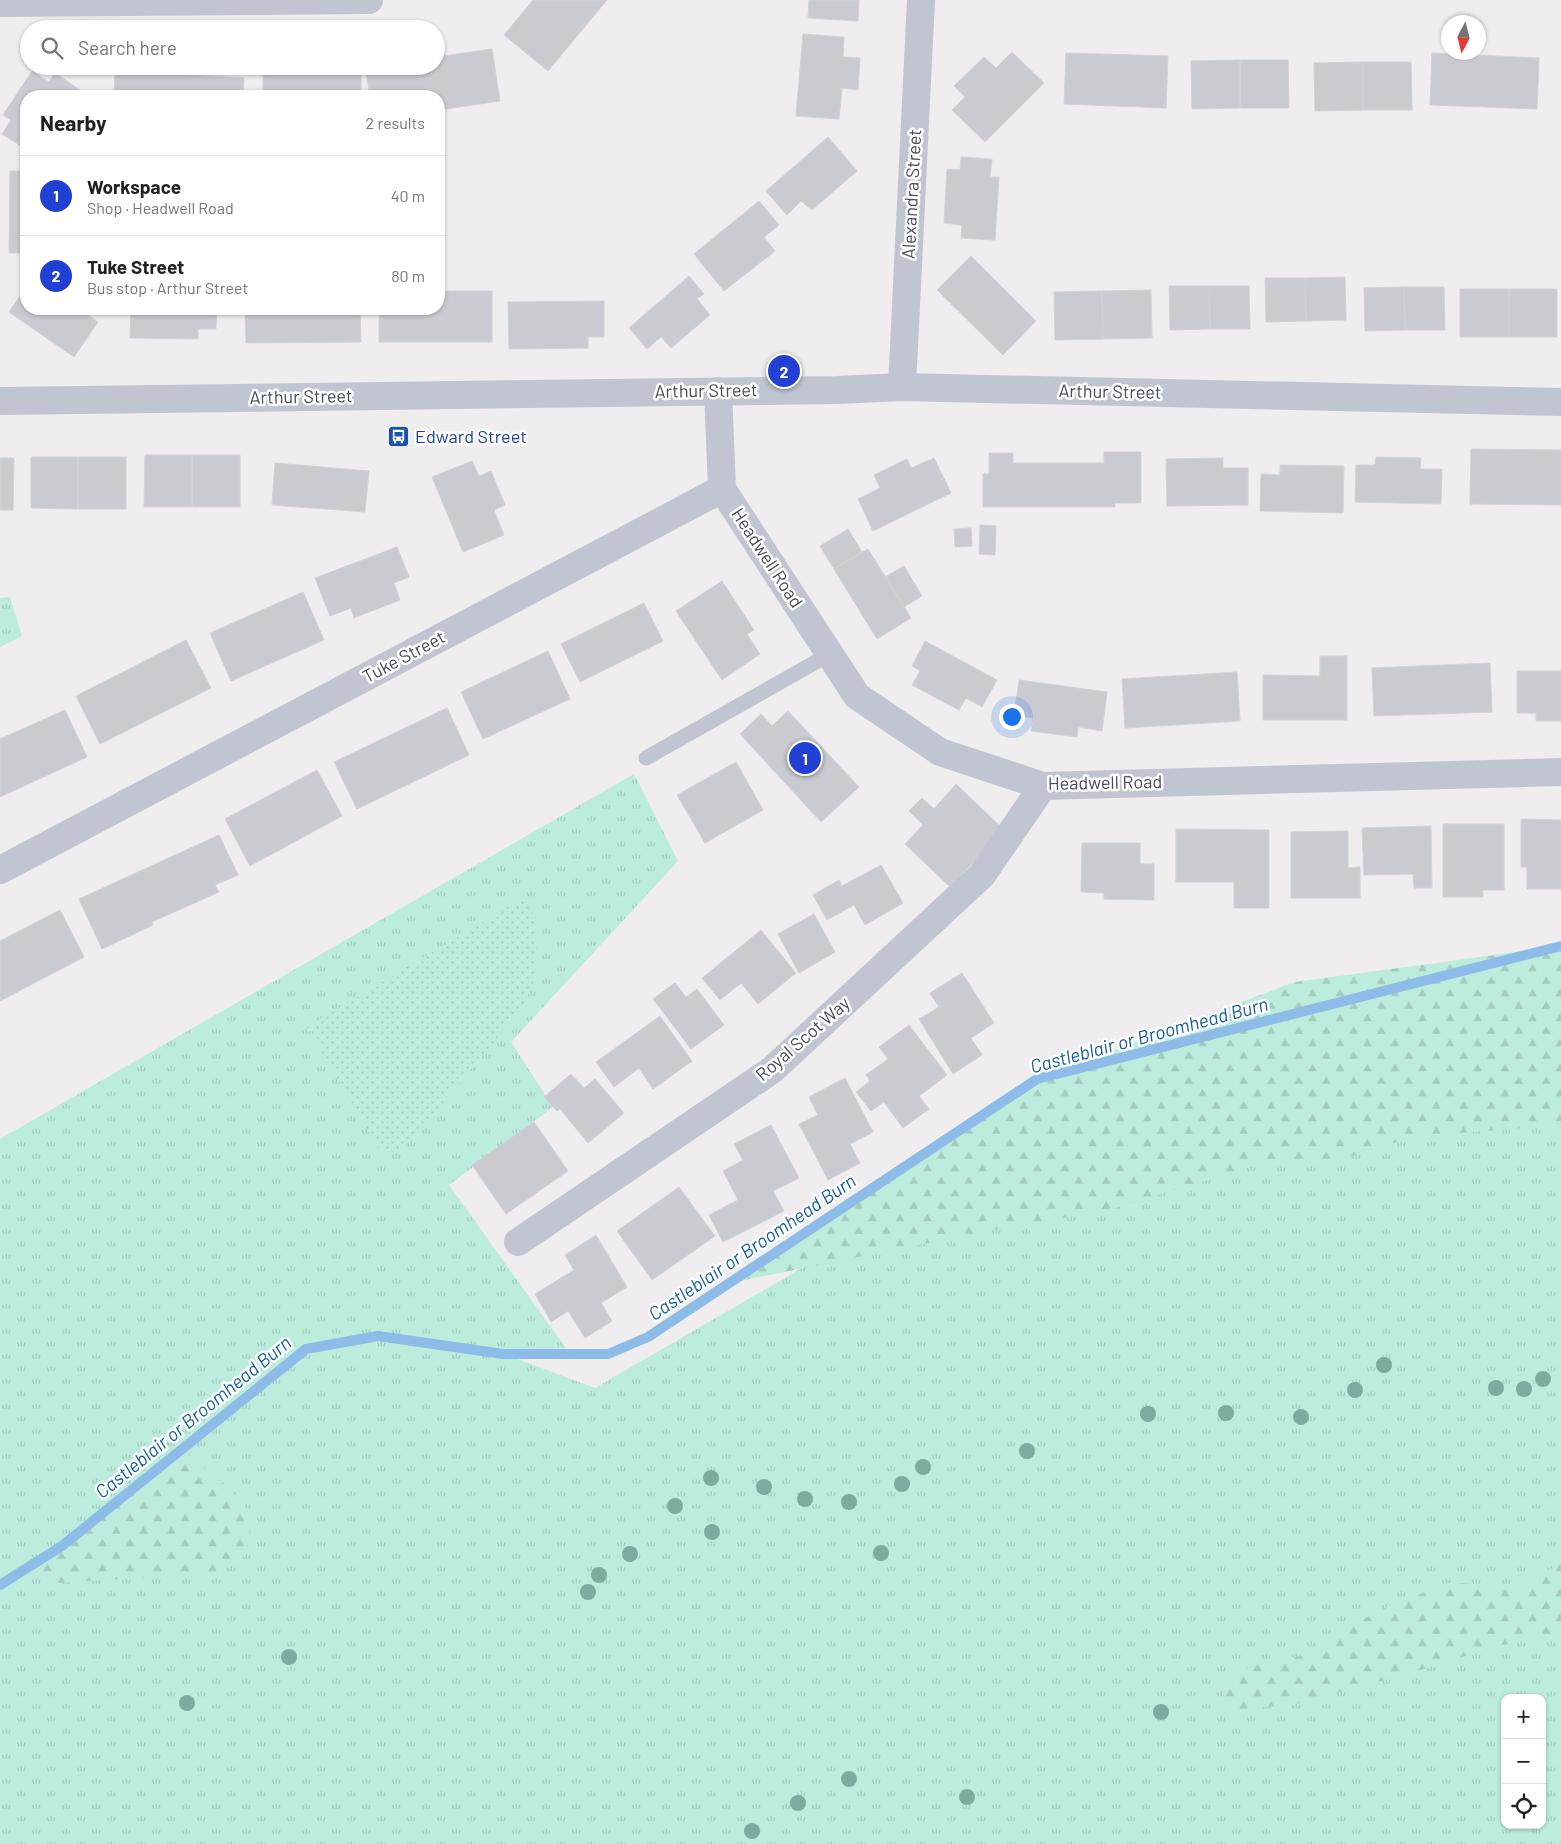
<!DOCTYPE html>
<html lang="en">
<head>
<meta charset="utf-8">
<style>
	:root { --surface:#fff; --page:#f2f2f2; --text:#202124; --muted:#757577; --line:#e0e0e0; --accent:#2241d4 }
	body { margin:0; font-family:Barlow,sans-serif; background:var(--page); color:var(--text) }
	.controls { position:absolute; right:15px; bottom:15px; display:grid; overflow:hidden; border-radius:10px; box-shadow:0 1px 4px #0004 }
	.controls button { width:45px; height:45px; display:grid; place-items:center; padding:0; border:0; border-bottom:1px solid var(--line); background:var(--surface); color:var(--text); font:25px sans-serif }
	.compass { position:absolute; left:1441px; top:15px; width:45px; height:45px; border-radius:50%; background:var(--surface); box-shadow:0 1px 4px #0004; rotate:187deg }
	.you { position:absolute; left:1011px; top:716px; width:18px; height:18px; margin:-12px; border:4px solid #fff; border-radius:50%; background:#1a73e8; box-shadow:0 0 0 8px #1a73e833 }
	.badge { display:grid; place-items:center; width:32px; height:32px; border-radius:50%; background:var(--accent); color:#fff; font-size:16px; font-weight:700 }
	.pin { position:absolute; translate:-50% -50%; border:2px solid #fff; box-shadow:0 1px 5px #0006 }
	.list { margin:0; padding:0; list-style:none }
	h2 { display:flex; justify-content:space-between; align-items:center; height:65px; margin:0; padding:0 20px; font-size:21px }
	h2 small { font-size:16px; font-weight:400; color:var(--muted) }
	.list li { display:grid; grid-template-columns:32px 1fr auto; gap:15px; align-items:center; box-sizing:border-box; height:80px; padding:0 20px; border-top:1px solid var(--line) }
	.list b { display:block; font-size:19px; white-space:nowrap }
	.list p { margin:0; font-size:16px; white-space:nowrap; color:var(--muted) }
	.list em { font-size:16px; font-style:normal; color:var(--muted) }
	.icon { flex:none; width:28px; height:28px; fill:none; stroke:currentColor; stroke-width:2; stroke-linecap:round; stroke-linejoin:round }
	.map { position:relative; flex:none; width:1561px; height:1844px; overflow:hidden }
	.search { position:absolute; background:var(--surface); box-shadow:0 1px 4px #0004; left:20px; top:20px; width:425px; height:55px; display:flex; align-items:center; gap:12px; box-sizing:border-box; padding:0 18px; border-radius:28px; color:var(--muted); font-size:19px }
	.panel { position:absolute; background:var(--surface); box-shadow:0 1px 4px #0004; left:20px; top:90px; width:425px; height:225px; border-radius:20px }
	.map>svg:first-child { display:block }
	.grass { fill:url(#grass-tufts); fill-rule:evenodd }
	.forest { fill:url(#forest-firs) }
	.park { fill:url(#park-dots) }
	.lines { fill:none; stroke-linecap:round; stroke-linejoin:round }
	.stream { stroke:#8cbce7; stroke-width:10 }
	.building { fill:#cacbd1; stroke:#d1d1d8 }
	.service { stroke:#c1c5d1; stroke-width:15 }
	.minor { stroke:#c1c5d1; stroke-width:28 }
	.tertiary { stroke:#c1c5d1; stroke-width:28 }
	.tree { fill:#7aaca0 }
	.labels { text-anchor:middle; stroke-width:5; stroke-linejoin:round; paint-order:stroke }
	.street-label { font-size:18px; fill:#464b59; stroke:#fff }
	.transit-label { font-size:18px; fill:#164399; stroke:#fff; text-anchor:start }
	.water-label { font-size:19px; font-style:italic; fill:#135d9f; stroke:#fff }
</style>
</head>
<body>
<div class="map">
<svg width="1561" height="1844" viewBox="0 0 1561 1844">
	<defs>
		<pattern id="grass-tufts" width="24" height="20" patternUnits="userSpaceOnUse" patternTransform="scale(1.25)"><rect width="24" height="20" fill="#bcecdb"/><path d="M3 7l-1-3M5 7V3M7 7l1-3M15 17l-1-3M17 17v-4M19 17l1-3" fill="none" stroke="#a3ccbe"/></pattern>
		<pattern id="forest-firs" width="22" height="20" patternUnits="userSpaceOnUse" patternTransform="scale(1.25)"><rect width="22" height="20" fill="#bcecdb"/><path d="M5 1l3.5 6h-7zM16 11l3.5 6h-7z" fill="#a3ccbe"/></pattern>
		<pattern id="park-dots" width="8" height="8" patternUnits="userSpaceOnUse" patternTransform="scale(1.25)"><rect width="8" height="8" fill="#bcecdb"/><path d="M2 2h.1M6 6h.1" fill="none" stroke="#a3ccbe" stroke-width="1.8" stroke-linecap="round"/></pattern>
	</defs>
	<rect width="100%" height="100%" fill="#efeded"/>
	<path class="grass" d="M10,597L22,636L0,647V598Z
		M634,774L678,861L511,1042L553,1107L449,1185L570,1354H504L595,1388L1295,982L1561,963V1844H0V1139ZM1505,1698H1542V1825H1505Z"/>
	<path class="forest" d="M1561,946V1121L1536,1127L1413,1137L1326,1164L1265,1162L1109,1210L992,1230L730,1283L1037,1079L1295,982Z
		M181,1449L228,1487L250,1512L249,1553L218,1573L57,1583L26,1569L62,1546Z
		M1561,1563V1633L1498,1646L1411,1673L1291,1705L1228,1710L1222,1686L1255,1663L1302,1656L1352,1625L1389,1606L1449,1583L1522,1585Z"/>
	<path class="park" d="M524,897L535,918L537,947L534,981L521,1010L404,1148L392,1152L379,1149L307,1027Z"/>
	<g class="lines">
		<path class="stream" d="M0,1585L62,1546L306,1349L378,1336L503,1354H608L648,1337L1037,1079L1561,946"/>
	</g>
	<path class="building" d="M533,0H607L548,71L504,35Z
		M809,0H859L858,21L808,18Z
		M803,34L844,37L843,57L860,58L858,90L842,88L839,119L796,116Z
		M492,49L500,101L439,110V96H370L365,68L378,66H436V57Z
		M1012,52L1044,83L985,142L952,110L965,97L954,86L984,57L996,68Z
		M1066,53L1168,56L1166,108L1064,104Z
		M1432,53L1539,58L1537,109L1430,105Z
		M1240,60H1288L1289,108H1240Z
		M1240,60V108L1192,109L1191,61Z
		M1363,62V110L1315,111L1314,63Z
		M1363,62H1411L1412,110H1363Z
		M32,71L49,82L55,73L80,90L76,96H26V149L2,134L11,120L3,115Z
		M115,71L244,78L243,96H114Z
		M361,72V96H263V73Z
		M828,137L857,171L812,210L801,201L787,215L766,191Z
		M961,157L992,159L990,177H999L995,240L961,238L962,225L944,223L947,169L960,170Z
		M10,171H26V253H9Z
		M759,201L779,225L764,237L775,251L724,291L694,254Z
		M971,256L1036,321L1003,355L937,290Z
		M689,276L704,294L697,299L710,315L671,348L661,337L647,349L629,328Z
		M1345,277L1346,320L1306,321L1305,278Z
		M1265,278H1305L1306,321L1266,322Z
		M1169,286H1209L1210,329L1170,330Z
		M1209,286H1249L1250,329H1210Z
		M26,287V309H79L98,322L74,357L9,312Z
		M1404,287H1444L1445,330H1405Z
		M1404,287L1405,330L1365,331L1364,288Z
		M1460,289H1509V337H1460Z
		M1509,289H1557V337H1509Z
		M1151,290L1152,338L1103,339L1102,291Z
		M439,291H492V342H379V309H439Z
		M1102,291L1103,339L1055,340L1054,292Z
		M604,301V337H588V348L509,349L508,302Z
		M131,309H217L216,329H198V339L130,338Z
		M245,309H360L361,342L246,343Z
		M1471,449L1561,450V505L1470,504Z
		M1104,452H1141V503H1115V507H983V474H989V453H1013V463H1104Z
		M145,455H192V507H144Z
		M192,455H240V507H192Z
		M31,457H78V509L31,508Z
		M78,457H126V509H78Z
		M1376,457L1421,458L1420,469H1442L1441,504L1355,502L1356,465H1375Z
		M0,458H14L13,510H0Z
		M934,458L951,493L873,531L858,499L880,488L874,475L907,459L911,468Z
		M1223,458V468H1248V505L1167,506L1166,459Z
		M472,461L479,476L491,471L505,505L494,510L504,535L463,552L432,477Z
		M275,463L369,471L365,512L272,505Z
		M1280,465L1344,466L1343,513L1260,511L1261,474L1280,475Z
		M980,525L996,526L995,555L979,554Z
		M971,528L972,546L955,547L954,529Z
		M848,529L862,552L834,569L820,546Z
		M397,547L409,577L394,583L400,600L354,618L351,608L330,616L315,578Z
		M868,549L911,618L877,639L834,569Z
		M904,566L922,596L904,607L885,577Z
		M722,581L754,630L747,634L760,654L722,680L676,611Z
		M303,592L324,640L231,681L210,633Z
		M644,603L663,641L580,682L561,644Z
		M186,640L211,688L100,744L76,696Z
		M925,641L997,680L982,707L966,698L959,710L912,685L920,671L912,666Z
		M548,651L570,699L483,739L461,692Z
		M1320,656H1347V720H1263V675L1320,676Z
		M1490,663L1492,712L1374,716L1372,668Z
		M1517,671H1561V721H1536V713H1517Z
		M1237,672L1240,721L1125,728L1122,679Z
		M1019,680L1107,692L1102,731L1078,727L1077,737L1031,731L1033,718L1014,715Z
		M447,708L469,755L357,809L334,762Z
		M65,710L87,757L0,797V739Z
		M788,711L859,787L821,822L740,734L761,714L772,726Z
		M736,762L763,810L705,843L677,795Z
		M317,770L342,816L250,866L225,819Z
		M956,784L1004,830L950,887L905,844L923,825L909,811L922,798L934,809Z
		M1521,819L1561,820V889H1527V867H1521Z
		M1443,824H1504V890H1483V897H1443Z
		M1431,826L1432,888H1414L1413,874L1364,875L1362,828Z
		M1176,829L1269,830V908H1234V882H1176Z
		M1348,831V868L1360,867V898H1291V832Z
		M219,835L238,875L215,885L219,892L152,922L153,925L102,949L79,899Z
		M1082,843H1140V864H1154V900L1104,899V893L1081,892Z
		M881,865L903,903L865,925L854,905L827,920L813,895L839,880L842,886Z
		M60,910L84,957L0,1001V941Z
		M814,914L835,952L799,973L778,934Z
		M761,930L796,973L758,1004L741,983L720,1000L702,978Z
		M962,973L994,1023L971,1038L982,1055L953,1074L919,1019L939,1007L930,993Z
		M675,983L686,997L697,989L724,1025L691,1049L653,999Z
		M660,1016L692,1061L653,1089L639,1068L614,1087L596,1062Z
		M909,1025L947,1075L919,1096L929,1109L903,1128L884,1102L871,1111L856,1092L870,1081L866,1075L888,1059L879,1047Z
		M571,1074L584,1088L595,1079L624,1113L588,1143L560,1109L557,1111L544,1097Z
		M845,1078L873,1132L850,1144L860,1163L828,1180L799,1124L818,1115L809,1097Z
		M534,1122L568,1171L506,1214L472,1165Z
		M771,1125L799,1178L773,1191L784,1211L723,1242L709,1215L738,1200L723,1171L743,1160L734,1144Z
		M679,1187L715,1236L652,1280L617,1231Z
		M596,1235L627,1287L601,1303L612,1321L585,1338L568,1311L551,1322L535,1294L574,1270L565,1255Z"/>
	<g class="lines">
		<path class="service" d="M646,758L830,654"/>
		<path class="minor" d="M0,3L369,0
			M902,387L921,0
			M722,489L857,696L940,752L1043,786L1561,772
			M0,870L722,489L718,391
			M518,1242L772,1070L982,875L1043,786"/>
		<path class="tertiary" d="M0,401L837,390L902,387L1561,402"/>
	</g>
	<g class="tree">
		<circle cx="1384" cy="1365" r="8"/>
		<circle cx="1543" cy="1379" r="8"/>
		<circle cx="1496" cy="1388" r="8"/>
		<circle cx="1524" cy="1389" r="8"/>
		<circle cx="1355" cy="1390" r="8"/>
		<circle cx="1226" cy="1413" r="8"/>
		<circle cx="1148" cy="1414" r="8"/>
		<circle cx="1301" cy="1417" r="8"/>
		<circle cx="1027" cy="1451" r="8"/>
		<circle cx="923" cy="1467" r="8"/>
		<circle cx="711" cy="1478" r="8"/>
		<circle cx="902" cy="1484" r="8"/>
		<circle cx="764" cy="1487" r="8"/>
		<circle cx="805" cy="1499" r="8"/>
		<circle cx="849" cy="1502" r="8"/>
		<circle cx="675" cy="1506" r="8"/>
		<circle cx="712" cy="1532" r="8"/>
		<circle cx="881" cy="1553" r="8"/>
		<circle cx="630" cy="1554" r="8"/>
		<circle cx="599" cy="1575" r="8"/>
		<circle cx="588" cy="1592" r="8"/>
		<circle cx="289" cy="1657" r="8"/>
		<circle cx="187" cy="1703" r="8"/>
		<circle cx="1161" cy="1712" r="8"/>
		<circle cx="849" cy="1779" r="8"/>
		<circle cx="967" cy="1797" r="8"/>
		<circle cx="798" cy="1803" r="8"/>
		<circle cx="752" cy="1831" r="8"/>
	</g>
	<defs>
		<symbol id="bus-square" viewBox="-11 -11 22 22"><rect x="-9" y="-9" width="18" height="18" rx="4" fill="#1a4fb4" stroke="#fff"/><path d="M-5-6H5V4H4V6H2V4H-2V6H-4V4H-5ZM-3.5-4V0h7V-4ZM-3.5 1.2v1.5H-2V1.2ZM2 1.2v1.5H3.5V1.2Z" fill="#fff"/></symbol>
	</defs>
	<g fill-rule="evenodd">
		<use href="#bus-square" x="386" y="424" width="25" height="25"/>
	</g>
	<g class="labels">
		<g class="street-label">
			<text transform="translate(912 194) rotate(-87)" y="6">Alexandra Street</text>
			<text transform="translate(706 391) rotate(-1)" y="6">Arthur Street</text>
			<text transform="translate(1110 392) rotate(1)" y="6">Arthur Street</text>
			<text transform="translate(301 397) rotate(-1)" y="6">Arthur Street</text>
			<text transform="translate(767 558) rotate(57)" y="6">Headwell Road</text>
			<text transform="translate(404 657) rotate(-28)" y="6">Tuke Street</text>
			<text transform="translate(1105 783) rotate(-1)" y="6">Headwell Road</text>
			<text transform="translate(803 1039) rotate(-41)" y="6">Royal Scot Way</text>
		</g>
		<g class="transit-label">
			<text x="415" y="443">Edward Street</text>
		</g>
		<g class="water-label">
			<text transform="translate(1149 1035) rotate(-15)" y="7">Castleblair or Broomhead Burn</text>
			<text transform="translate(752 1247) rotate(-34)" y="7">Castleblair or Broomhead Burn</text>
			<text transform="translate(193 1417) rotate(-39)" y="7">Castleblair or Broomhead Burn</text>
		</g>
	</g>
</svg>
<div class="controls">
<button>+</button>
<button>−</button>
<button><svg class="icon" aria-label="locate" viewBox="0 0 24 24"><circle cx="12" cy="12" r="6"/><path d="M12 2v4M12 18v4M2 12h4M18 12h4"/></svg></button>
</div>
<svg class="compass" viewBox="-18 -18 36 36"><path d="M0-13l5 13h-10z" fill="#e53935"/><path d="M0 13l5-13h-10z" fill="#757577"/></svg>
<div class="you"></div>
<div class="pin badge" style="left:805px;top:758px">1</div>
<div class="pin badge" style="left:784px;top:371px">2</div>
<div class="search"><svg class="icon" aria-label="search" viewBox="0 0 24 24"><circle cx="10" cy="10" r="6"/><path d="M15 15l6 6"/></svg>Search here</div>
<section class="panel">
<h2>Nearby<small>2 results</small></h2>
<ul class="list">
<li><span class="badge">1</span><div><b>Workspace</b><p>Shop · Headwell Road</p></div><em>40 m</em></li>
<li><span class="badge">2</span><div><b>Tuke Street</b><p>Bus stop · Arthur Street</p></div><em>80 m</em></li>
</ul>
</section>
</div>
</body>
</html>
